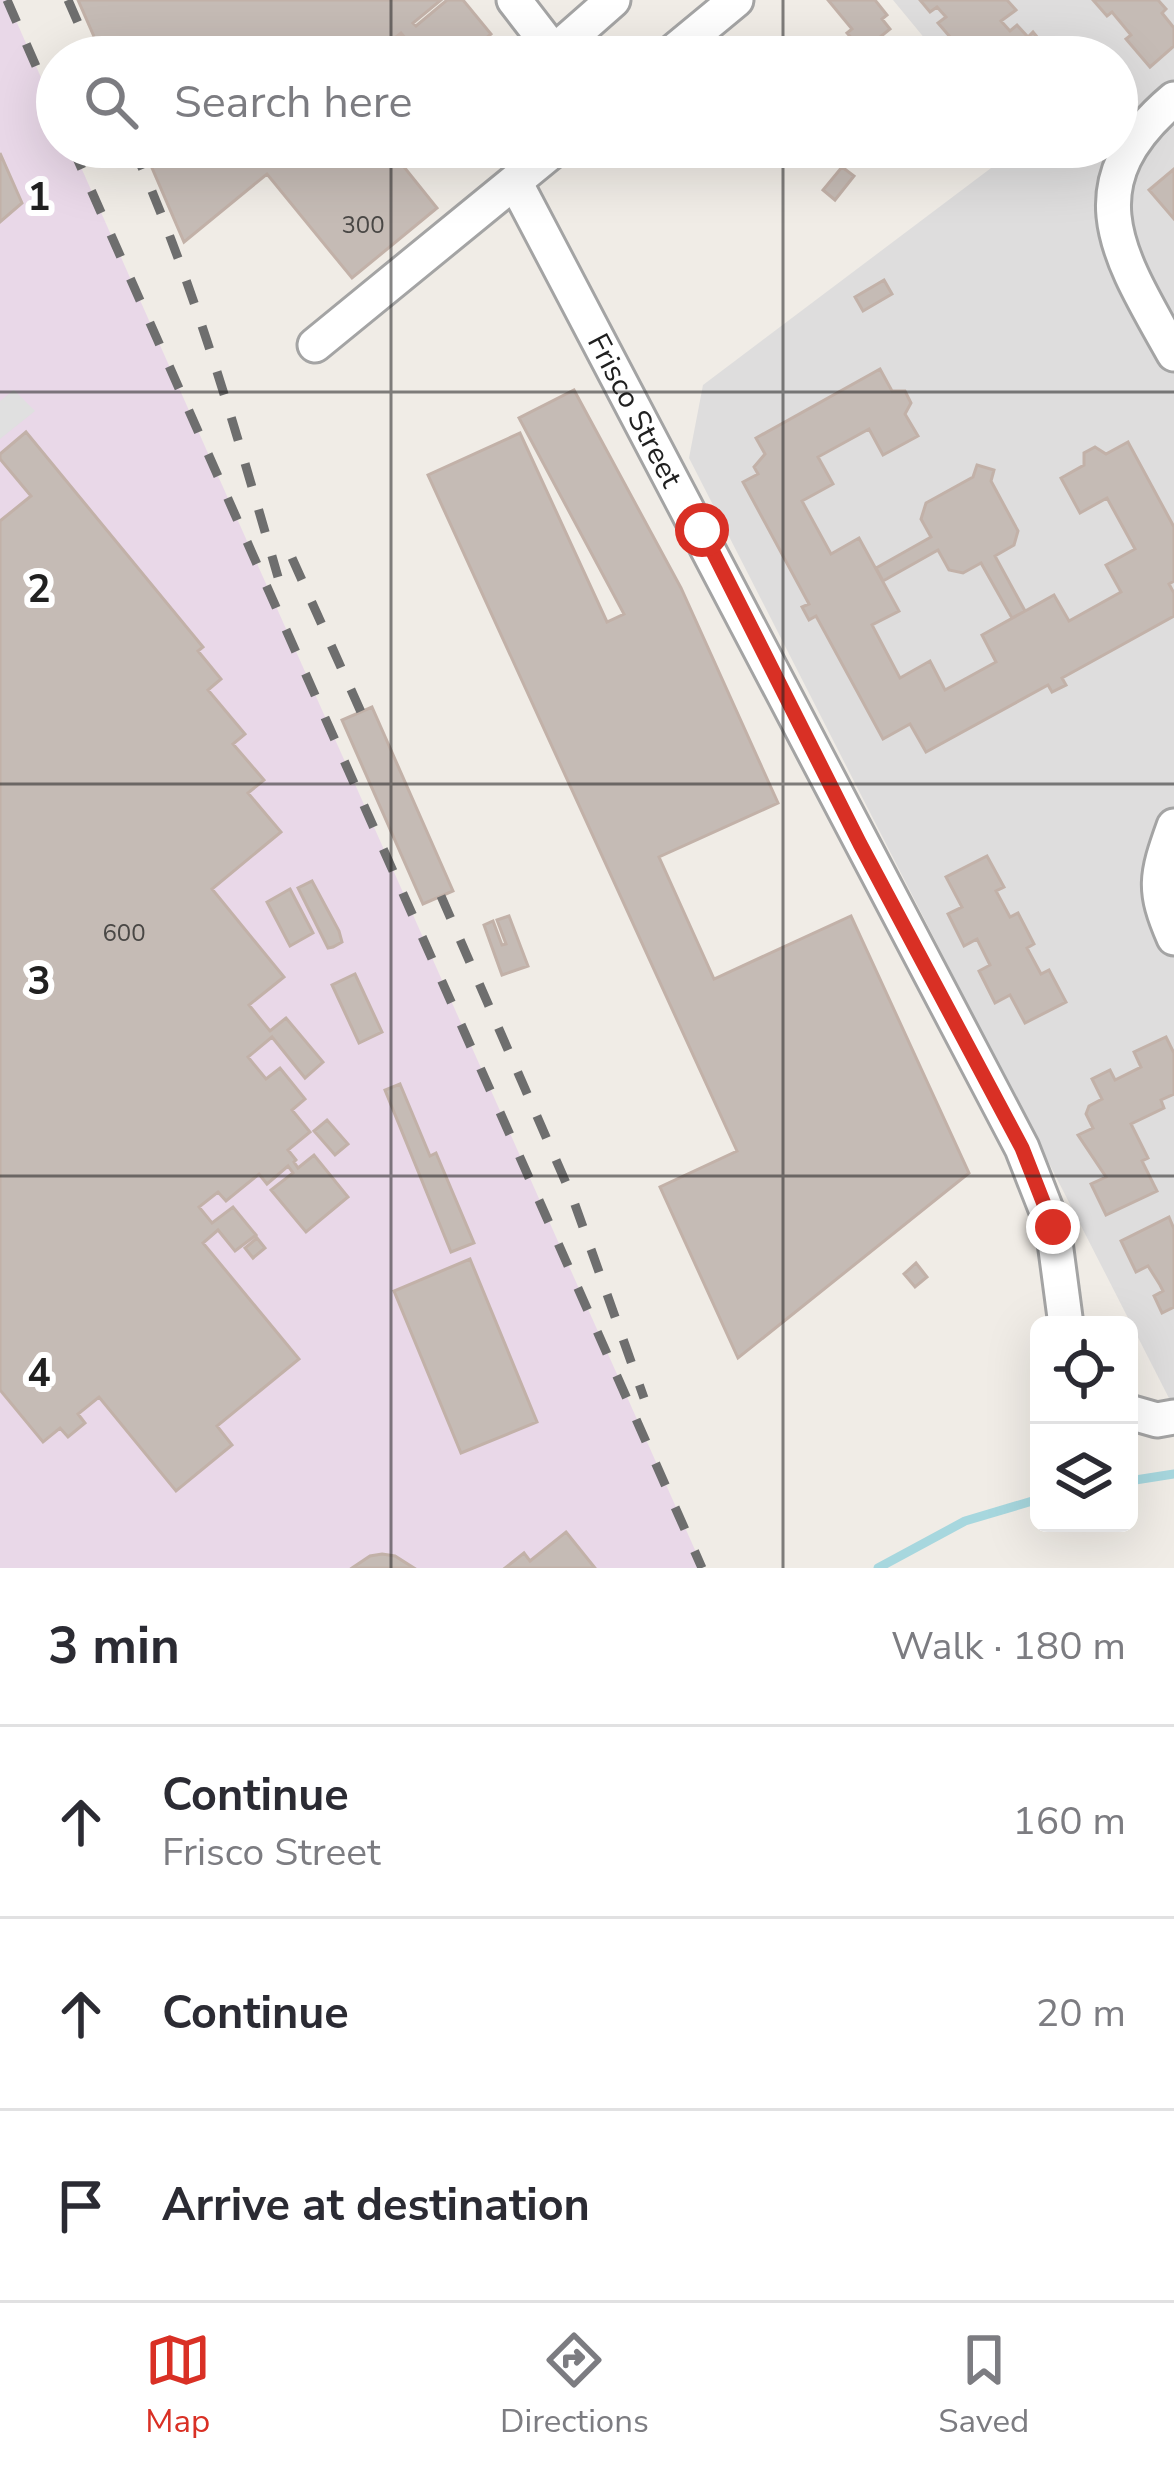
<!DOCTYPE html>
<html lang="en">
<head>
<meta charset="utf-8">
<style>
	:root { --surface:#fff; --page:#f7f7f7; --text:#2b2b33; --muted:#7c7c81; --line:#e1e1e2; --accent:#d93025 }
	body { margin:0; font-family:"Nunito Sans",sans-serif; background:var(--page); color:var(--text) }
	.controls { position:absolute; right:36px; bottom:36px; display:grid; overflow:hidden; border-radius:18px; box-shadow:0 12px 48px #0002 }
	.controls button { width:108px; height:108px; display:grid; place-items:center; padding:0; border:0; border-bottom:3px solid var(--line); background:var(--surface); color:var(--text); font:60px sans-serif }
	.stop { position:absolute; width:36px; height:36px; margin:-27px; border:9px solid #d93025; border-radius:50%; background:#fff }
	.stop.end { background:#d93025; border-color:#fff; box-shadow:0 3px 12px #0008 }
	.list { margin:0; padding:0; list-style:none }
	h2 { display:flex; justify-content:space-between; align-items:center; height:156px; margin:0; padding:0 48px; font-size:51px }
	h2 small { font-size:39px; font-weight:400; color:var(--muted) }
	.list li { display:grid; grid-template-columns:78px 1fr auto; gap:36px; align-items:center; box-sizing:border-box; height:192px; padding:0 48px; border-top:3px solid var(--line) }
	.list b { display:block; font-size:45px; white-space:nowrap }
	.list p { margin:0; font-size:39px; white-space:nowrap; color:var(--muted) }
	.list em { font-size:39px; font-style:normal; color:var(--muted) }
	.icon { flex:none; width:66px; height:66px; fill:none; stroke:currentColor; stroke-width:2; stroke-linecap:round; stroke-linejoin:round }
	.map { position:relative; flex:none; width:1174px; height:1568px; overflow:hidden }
	.search { position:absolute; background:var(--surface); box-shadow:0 12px 48px #0002; left:36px; right:36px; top:36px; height:132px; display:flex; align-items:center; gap:30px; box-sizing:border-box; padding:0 42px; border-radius:66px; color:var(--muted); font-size:45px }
	.sheet { height:732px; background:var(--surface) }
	nav { display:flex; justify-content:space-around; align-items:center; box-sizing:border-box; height:168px; border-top:3px solid var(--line); background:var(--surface); font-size:33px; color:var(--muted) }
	nav a { display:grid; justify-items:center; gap:6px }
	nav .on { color:var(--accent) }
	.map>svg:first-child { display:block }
	.residential { fill:#dedddd }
	.industrial { fill:#e9d8e8 }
	.parking { fill:#e0e0e0 }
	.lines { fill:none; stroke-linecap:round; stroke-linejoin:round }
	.stream { stroke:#a7d7de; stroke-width:9 }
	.building { fill:#c5bbb5; stroke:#c2b1a8; stroke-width:3 }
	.minor-casing { stroke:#a4a4a4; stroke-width:39 }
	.minor { stroke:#fff; stroke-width:33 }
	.rail { stroke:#6e6e6e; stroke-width:9; stroke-dasharray:24 24; stroke-linecap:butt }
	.route { stroke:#d93025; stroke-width:15 }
	.grid { fill:none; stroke:#202020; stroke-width:3; stroke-opacity:0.55 }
	.labels { text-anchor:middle; stroke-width:12; stroke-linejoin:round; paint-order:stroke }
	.number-label { font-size:24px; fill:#494745 }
	.street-label { font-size:30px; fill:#202020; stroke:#fff }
	.grid-label { font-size:39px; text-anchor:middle; font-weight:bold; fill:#202020; stroke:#fff; stroke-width:12; stroke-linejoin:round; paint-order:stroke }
</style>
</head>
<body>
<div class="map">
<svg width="1174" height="1568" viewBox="0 0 1174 1568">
	<rect width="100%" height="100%" fill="#f0ece6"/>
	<path class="residential" d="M893,0H1174V1408L689,458L703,385L1015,150L1014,147H1117V57H940Z"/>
	<path class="industrial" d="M0,0H7L57,114V147H72L703,1568H0Z"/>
	<path class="parking" d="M14,390L35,411L0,439V401Z"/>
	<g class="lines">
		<path class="stream" d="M1129,1481L1174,1474
			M878,1568L965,1521L1039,1499"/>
	</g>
	<path class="building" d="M78,0H441L413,23L416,26L447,0H463L491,34L464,57H421L401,33L396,37L412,57H103Z
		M828,0H875L887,15L882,19L890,29L863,51L847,33L852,29Z
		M920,0H1007L1016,10L1001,21L1010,31L1017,25L1028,37L1033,32L1047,49L1037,57H977L971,46L963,52L938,23L946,17L937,7L930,12Z
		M1093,0H1158L1166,9L1162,13L1174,28V46L1150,67L1126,39L1131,35L1112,12L1107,16Z
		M767,42L771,47L778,42L791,57H753Z
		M143,147H388L437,208L352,278L267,174L184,242Z
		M0,153L22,203L0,222Z
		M842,167L854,176L835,200L823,190Z
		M1174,169V219L1149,190Z
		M884,280L892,294L863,311L855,297Z
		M880,369L892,391H905L911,403L905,414L918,436L883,455L869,429L818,457L833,484L802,501L831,554L859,538L899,611L872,625L900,678L930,661L945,690L996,662L982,635L1054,595L1069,621L1121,592L1106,565L1135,549L1107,498L1080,513L1061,478L1084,465V453L1095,447L1106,454L1128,442L1174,527V581L1169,584L1174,593V616L1062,678L1066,685L1052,692L1048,685L926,752L910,724L883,739L816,616L809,620L802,607L809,604L743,482L758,474L754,467L765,454L756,438Z
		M574,390L681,588L778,803L659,857L714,979L851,916L969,1173L738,1358L660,1187L737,1151L428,475L520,433L607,622L624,614L519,418Z
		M26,432L203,647L198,651L221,679L208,690L245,734L233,744L264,780L248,793L281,832L212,889L284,977L249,1005L270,1031L286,1018L323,1062L305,1078L272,1037L248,1057L266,1079L280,1068L305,1099L292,1110L310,1132L288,1150L296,1160L294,1162L298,1168L314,1155L348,1197L306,1232L271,1190L293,1173L288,1166L267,1184L259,1174L226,1201L218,1192L199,1207L212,1223L233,1207L256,1235L235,1251L218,1230L203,1243L299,1359L217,1426L232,1445L176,1491L99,1397L78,1414L85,1423L68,1437L60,1428L43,1442L0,1390V521L31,496L0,459V454Z
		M977,465L994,470L991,481L1018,531L1014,545L995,556L1025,611L1012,618L981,563L963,573L949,570L938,550L883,581L876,568L931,537L921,519L926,503L973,477Z
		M372,707L453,891L423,904L342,720Z
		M987,856L1004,887L996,891L1010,917L1018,913L1034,944L1027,948L1041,974L1049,970L1066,1002L1025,1023L1010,995L995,1003L979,971L990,965L977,939L964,946L948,914L962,907L946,877Z
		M312,881L339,931L342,942L333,947L328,948L298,888Z
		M290,889L313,933L290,946L267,902Z
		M509,916L528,966L502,975L484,925L493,921L502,945L506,944L497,920Z
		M355,974L382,1032L359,1043L332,985Z
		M1166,1037L1174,1053V1094L1161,1100L1164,1108L1131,1124L1148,1158L1142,1161L1157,1191L1106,1215L1091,1184L1106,1177L1078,1135L1093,1128L1086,1114L1089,1106L1102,1099L1092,1079L1110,1070L1115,1080L1141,1067L1134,1052Z
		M400,1084L430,1156L436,1153L474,1243L451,1252L385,1090Z
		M327,1120L348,1144L335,1155L314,1131Z
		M1169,1217L1174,1229V1307L1162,1313L1154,1296L1163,1291L1160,1285L1148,1266L1136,1272L1121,1241Z
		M257,1238L265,1248L253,1258L245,1248Z
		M470,1259L537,1422L461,1453L394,1291Z
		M916,1263L927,1277L915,1287L904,1274Z
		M566,1532L595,1568H505L524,1553L530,1561Z
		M382,1554L395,1556L414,1568H352L370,1556Z"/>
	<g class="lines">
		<defs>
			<g id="minor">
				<path d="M514,0L558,57"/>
				<path d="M554,52L613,0"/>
				<path d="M667,57L736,0"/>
				<path d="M1174,99C1071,186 1119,256 1174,354"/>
				<path id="s1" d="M515,182L1022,1148L1053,1227L1066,1325"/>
				<path d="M315,345L557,147"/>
				<path d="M1174,826C1156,876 1153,890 1174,938"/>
				<path d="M1129,1412L1157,1420L1174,1417"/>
			</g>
		</defs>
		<use href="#minor" class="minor-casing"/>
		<use href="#minor" class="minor"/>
		<path class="rail" d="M7,0L57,114
			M68,0L93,57
			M72,147L702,1568
			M133,147C195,286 236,431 278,577
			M292,558L361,712
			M441,896L573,1199L644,1398"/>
	</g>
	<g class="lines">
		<path class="route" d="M702,530L860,844L1022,1148L1053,1227"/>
	</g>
	<path class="grid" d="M391,0V57M783,0V57M391,147V1568M783,147V1568M0,392H1174M0,784H1174M0,1176H1174"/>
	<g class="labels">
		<g class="number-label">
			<text x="363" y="233">300</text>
			<text x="124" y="941">600</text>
		</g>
		<g class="street-label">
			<text dy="10" stroke="none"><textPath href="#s1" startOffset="258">Frisco Street</textPath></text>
		</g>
	</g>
	<g class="grid-label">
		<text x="39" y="210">1</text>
		<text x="39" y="602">2</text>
		<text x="39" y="994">3</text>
		<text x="39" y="1386">4</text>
	</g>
</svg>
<div class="controls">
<button><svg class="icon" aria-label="locate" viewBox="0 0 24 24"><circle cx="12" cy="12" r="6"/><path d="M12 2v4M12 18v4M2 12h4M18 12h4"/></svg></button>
<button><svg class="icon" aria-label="layers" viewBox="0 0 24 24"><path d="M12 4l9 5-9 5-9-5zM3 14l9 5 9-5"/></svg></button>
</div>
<div class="stop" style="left:702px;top:530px"></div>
<div class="stop end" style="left:1053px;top:1227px"></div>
<div class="search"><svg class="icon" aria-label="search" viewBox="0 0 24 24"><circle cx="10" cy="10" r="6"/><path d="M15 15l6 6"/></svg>Search here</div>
</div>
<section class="sheet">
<h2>3 min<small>Walk · 180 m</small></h2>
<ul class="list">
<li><svg class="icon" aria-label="ahead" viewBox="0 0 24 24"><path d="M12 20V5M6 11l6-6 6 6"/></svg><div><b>Continue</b><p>Frisco Street</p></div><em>160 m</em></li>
<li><svg class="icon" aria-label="ahead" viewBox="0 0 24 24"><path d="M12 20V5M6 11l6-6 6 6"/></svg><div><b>Continue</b></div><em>20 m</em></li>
<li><svg class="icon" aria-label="arrive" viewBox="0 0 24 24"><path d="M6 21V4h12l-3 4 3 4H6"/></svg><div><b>Arrive at destination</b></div></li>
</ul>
</section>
<nav>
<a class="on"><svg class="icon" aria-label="map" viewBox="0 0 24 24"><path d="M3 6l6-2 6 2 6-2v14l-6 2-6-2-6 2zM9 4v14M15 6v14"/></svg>Map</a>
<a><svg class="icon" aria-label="directions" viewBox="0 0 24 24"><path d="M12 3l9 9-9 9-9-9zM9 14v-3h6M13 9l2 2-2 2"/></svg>Directions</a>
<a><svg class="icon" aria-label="saved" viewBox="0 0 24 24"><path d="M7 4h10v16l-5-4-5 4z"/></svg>Saved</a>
</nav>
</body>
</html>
